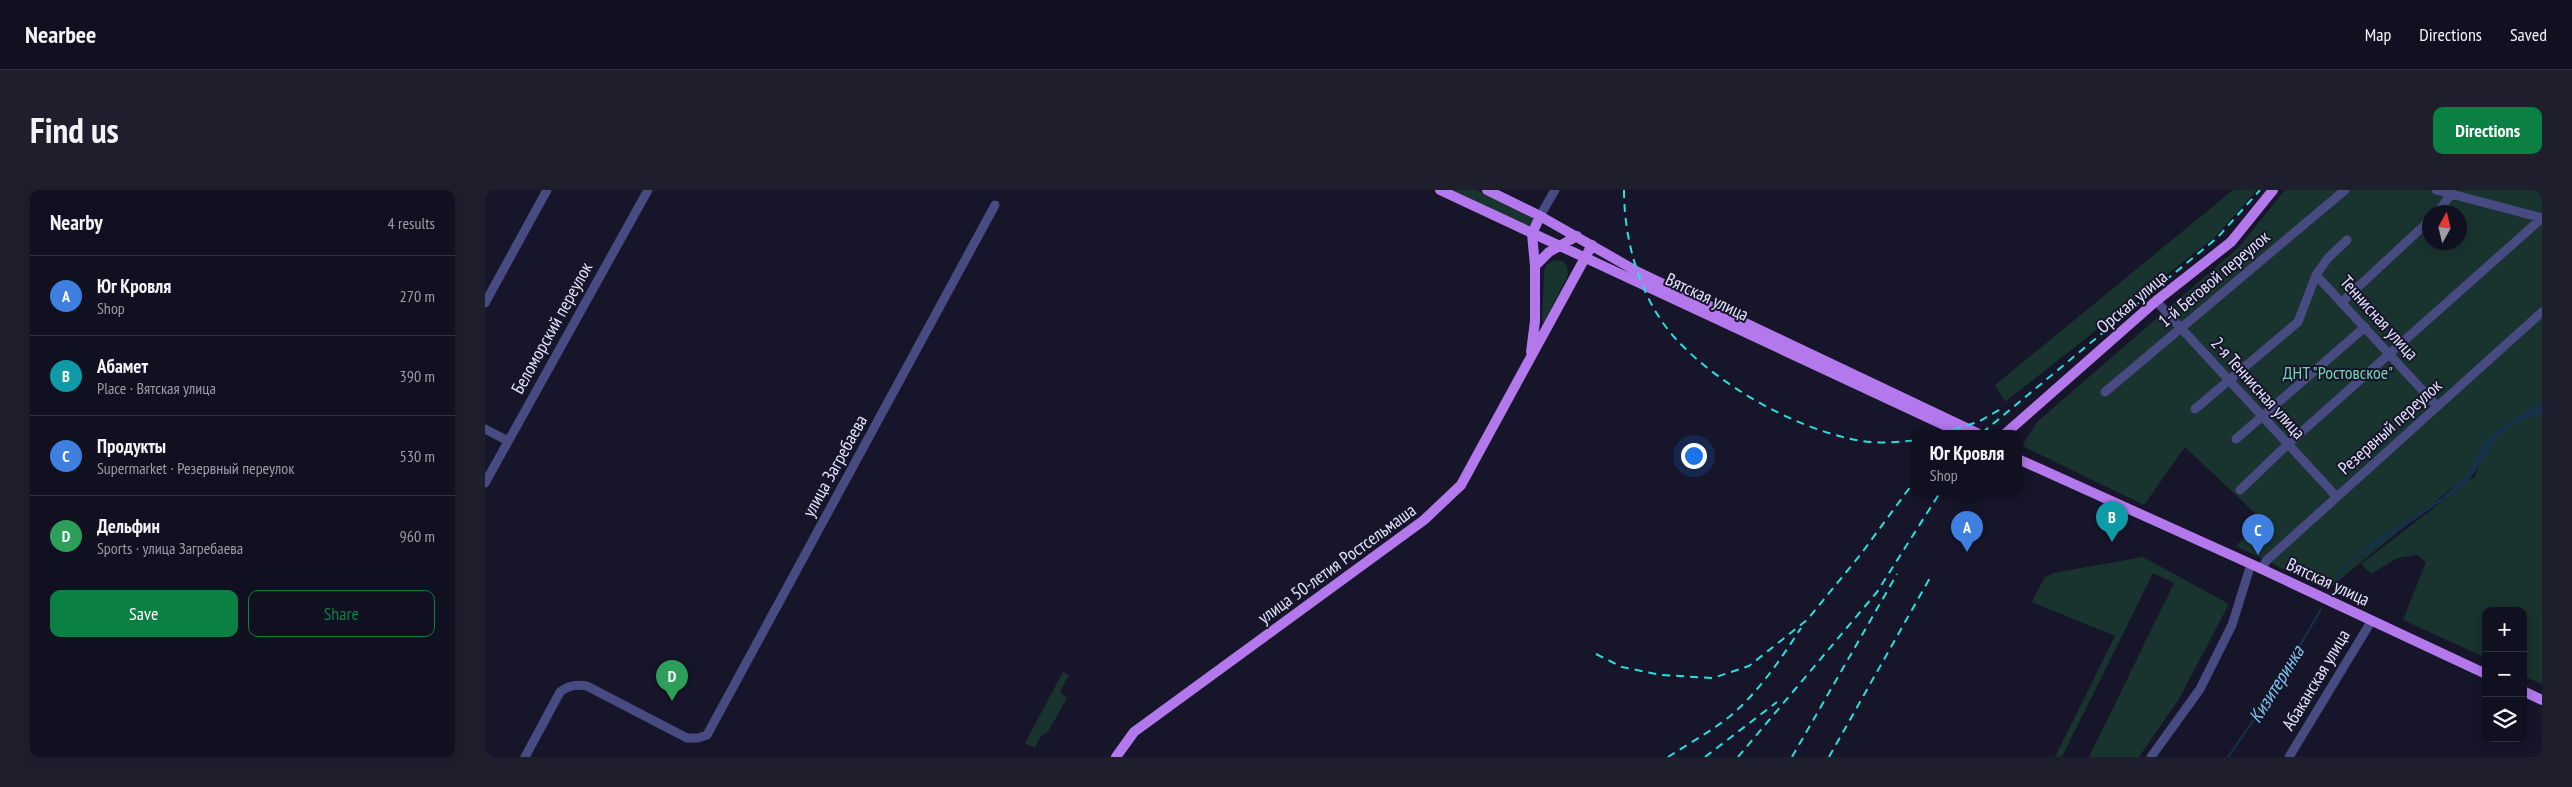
<!DOCTYPE html>
<html lang="en">
<head>
<meta charset="utf-8">
<style>
	:root { --surface:#101020; --page:#1e1e2d; --text:#f1f3f6; --muted:#9c9da5; --line:#30303e; --accent:#0b8043 }
	body { margin:0; font-family:"PT Sans Narrow",sans-serif; background:var(--page); color:var(--text) }
	.controls { position:absolute; right:15px; bottom:15px; display:grid; overflow:hidden; border-radius:10px; box-shadow:0 2px 12px #0003 }
	.controls button { width:45px; height:45px; display:grid; place-items:center; padding:0; border:0; border-bottom:1px solid var(--line); background:var(--surface); color:var(--text); font:25px sans-serif }
	.compass { position:absolute; left:1937px; top:15px; width:45px; height:45px; border-radius:50%; background:var(--surface); box-shadow:0 2px 12px #0003; rotate:8deg }
	.you { position:absolute; left:1208px; top:265px; width:18px; height:18px; margin:-12px; border:4px solid #fff; border-radius:50%; background:#1a73e8; box-shadow:0 0 0 8px #1a73e833 }
	.badge { display:grid; place-items:center; width:32px; height:32px; border-radius:50%; background:var(--accent); color:#fff; font-size:16px; font-weight:700 }
	.pin { position:absolute; translate:-50% -41px; filter:drop-shadow(0 1px 2px #0008) }
	.pin::after { content:''; position:absolute; top:26px; width:18px; height:15px; background:inherit; clip-path:polygon(0 0,100% 0,50% 100%) }
	.popup { position:absolute; left:1427px; top:240px; width:110px; height:65px; box-sizing:border-box; display:grid; place-content:center; border-radius:10px; background:var(--surface); filter:drop-shadow(0 1px 4px #0005); font-size:16px; white-space:nowrap; color:var(--muted) }
	.popup b { font-size:19px; color:var(--text) }
	.popup::after { content:''; position:absolute; left:50%; top:100%; margin-left:-10px; border:10px solid transparent; border-top-color:var(--surface) }
	.list { margin:0; padding:0; list-style:none }
	h2 { display:flex; justify-content:space-between; align-items:center; height:65px; margin:0; padding:0 20px; font-size:21px }
	h2 small { font-size:16px; font-weight:400; color:var(--muted) }
	.list li { display:grid; grid-template-columns:32px 1fr auto; gap:15px; align-items:center; box-sizing:border-box; height:80px; padding:0 20px; border-top:1px solid var(--line) }
	.list b { display:block; font-size:19px; white-space:nowrap }
	.list p { margin:0; font-size:16px; white-space:nowrap; color:var(--muted) }
	.list em { font-size:16px; font-style:normal; color:var(--muted) }
	.actions { display:flex; gap:10px; padding:15px 20px }
	.actions a { flex:1; padding:11px 0; border:1px solid var(--accent); border-radius:10px; text-align:center; font-size:18px; color:var(--accent) }
	.actions .main { background:var(--accent); color:#fff }
	.icon { flex:none; width:28px; height:28px; fill:none; stroke:currentColor; stroke-width:2; stroke-linecap:round; stroke-linejoin:round }
	.map { position:relative; flex:none; width:2057px; height:567px; overflow:hidden; border-radius:10px }
	header { display:flex; align-items:center; gap:30px; box-sizing:border-box; height:70px; padding:0 25px; background:var(--surface); border-bottom:1px solid var(--line) }
	header strong { font-size:24px }
	nav { display:flex; gap:28px; margin-inline-start:auto; font-size:18px }
	.intro { display:flex; align-items:center; justify-content:space-between; box-sizing:border-box; height:120px; padding:0 30px }
	h1 { margin:0; font-size:35px }
	.button { padding:12px 22px; border-radius:10px; background:var(--accent); color:#fff; font-size:18px; font-weight:700 }
	main { display:flex; gap:30px; padding:0 30px }
	aside { flex:1; background:var(--surface); border-radius:10px; box-shadow:0 2px 12px #0003 }
	.map>svg:first-child { display:block }
	.green { fill:#19332f; fill-rule:evenodd }
	.water { fill:#17314b }
	.lines { fill:none; stroke-linecap:round; stroke-linejoin:round }
	.stream { stroke:#17314b; stroke-width:2 }
	.minor { stroke:#474b82; stroke-width:9 }
	.major { stroke:#b378ec; stroke-width:10 }
	.rail { stroke:#28e1de; stroke-width:2; stroke-dasharray:8 6; stroke-linecap:butt }
	.labels { text-anchor:middle; stroke-width:4; stroke-linejoin:round; paint-order:stroke }
	.street-label { font-size:18px; fill:#e2e2fb; stroke:#16152a }
	.park-label { font-size:18px; fill:#76d2b1; stroke:#16152a }
	.water-label { font-size:19px; font-style:italic; fill:#7ec6ed; stroke:#16152a }
</style>
</head>
<body>
<header>
<strong>Nearbee</strong>
<nav><a>Map</a><a>Directions</a><a>Saved</a></nav>
</header>
<div class="intro"><h1>Find us</h1><a class="button">Directions</a></div>
<main>
<aside>
<h2>Nearby<small>4 results</small></h2>
<ul class="list">
<li><span class="badge" style="background:#3f7fe0">A</span><div><b>Юг Кровля</b><p>Shop</p></div><em>270 m</em></li>
<li><span class="badge" style="background:#0f9aa8">B</span><div><b>Абамет</b><p>Place · Вятская улица</p></div><em>390 m</em></li>
<li><span class="badge" style="background:#3f7fe0">C</span><div><b>Продукты</b><p>Supermarket · Резервный переулок</p></div><em>530 m</em></li>
<li><span class="badge" style="background:#2e9e5b">D</span><div><b>Дельфин</b><p>Sports · улица Загребаева</p></div><em>960 m</em></li>
</ul>
<div class="actions"><a class="main">Save</a><a>Share</a></div>
</aside>
<div class="map">
<svg width="2057" height="567" viewBox="0 0 2057 567">
	<rect width="100%" height="100%" fill="#16152a"/>
	<path class="green" d="M967,0H992L1049,29L1045,36H1041Z
		M1748,0H1772L1731,46L1520,212L1510,195Z
		M1800,0H2057V494L2038,486V421H2001V468L1918,430L1941,372L1932,365L1912,368L1886,384L1876,374L1990,286L1994,276L1842,400L1751,356L1776,329L1700,257L1659,315L1537,256L1552,232L1754,57ZM1944,22H1974V52H1944Z
		M1069,70L1078,71L1082,76L1083,85L1059,132H1057L1059,81L1061,75Z
		M1658,367L1744,414L1694,509L1654,567H1604L1689,393L1668,383L1577,567H1570L1630,446L1547,412L1559,388L1568,383Z
		M578,482L584,485L575,502L582,508L563,542L556,546L550,558L540,553Z"/>
	<path class="water" d="M2057,212V223C2044,227 2028,233 2018,242C2002,257 1994,281 1978,297L1865,373L1856,382L1855,389L1852,388L1854,380L1884,354L1958,307L1983,284L1998,253L2019,235Z"/>
	<g class="lines">
		<path class="stream" d="M1743,567L1790,499L1836,419"/>
		<path class="minor" d="M1951,0L2057,28
			M1953,22L1966,4
			M1055,26L1070,0
			M1831,85L1952,216
			M1671,111L1851,306
			M1858,111L1944,31
			M0,113L62,0
			M1620,202L1860,0
			M1710,219L1813,132L1831,85L1843,68L1862,50
			M0,239L23,251
			M1751,249L1880,137
			M0,293L163,0
			M1755,300L1802,255L2057,28
			M1776,379L1782,370L2057,122
			M40,567L75,502C83,495 92,494 102,496L202,548H213L222,545L510,15
			M1666,567L1715,499L1747,435L1766,374
			M1804,567L1887,430"/>
		<path class="major" d="M955,0L1476,243
			M1002,0L1055,26L1153,82L1492,243
			M1050,76L1064,62L1092,46
			M1046,162L1050,131V76L1047,44L1055,26
			M1521,243L1671,111L1746,52L1788,0
			M1533,269L1766,374L2001,484
			M2038,501L2057,510
			M631,567L649,542L939,330L976,295L1107,55"/>
		<path class="rail" d="M1139,0C1139,51 1155,109 1190,148C1232,194 1306,236 1366,249C1388,254 1409,253 1431,250
			M1455,243L1493,232L1519,217
			M1497,243L1733,47L1775,0
			M1111,464L1137,477L1176,485L1228,488L1264,476L1322,430L1376,364L1431,289
			M1183,567C1203,554 1225,542 1244,527C1274,502 1295,470 1316,438
			M1220,567L1292,512
			M1253,567L1392,402L1456,301
			M1307,567L1412,384
			M1344,567L1446,386"/>
	</g>
	<g class="labels">
		<g class="street-label">
			<text transform="translate(1729 89) rotate(-40)" y="6">1-й Беговой переулок</text>
			<text transform="translate(1222 107) rotate(25)" y="6">Вятская улица</text>
			<text transform="translate(1647 112) rotate(-40)" y="6">Орская улица</text>
			<text transform="translate(1894 128) rotate(48)" y="6">Теннисная улица</text>
			<text transform="translate(67 138) rotate(-61)" y="6">Беломорский переулок</text>
			<text transform="translate(1773 198) rotate(48)" y="6">2-я Теннисная улица</text>
			<text transform="translate(1905 237) rotate(-42)" y="6">Резервный переулок</text>
			<text transform="translate(350 276) rotate(-61)" y="6">улица Загребаева</text>
			<text transform="translate(852 374) rotate(-36)" y="6">улица 50-летия Ростсельмаша</text>
			<text transform="translate(1843 392) rotate(25)" y="6">Вятская улица</text>
			<text transform="translate(1831 490) rotate(-59)" y="6">Абаканская улица</text>
		</g>
		<g class="park-label">
			<text x="1853" y="189">ДНТ "Ростовское"</text>
		</g>
		<g class="water-label">
			<text transform="translate(1791 494) rotate(-58)" y="7">Кизитеринка</text>
		</g>
	</g>
</svg>
<div class="controls">
<button>+</button>
<button>−</button>
<button><svg class="icon" aria-label="layers" viewBox="0 0 24 24"><path d="M12 4l9 5-9 5-9-5zM3 14l9 5 9-5"/></svg></button>
</div>
<svg class="compass" viewBox="-18 -18 36 36"><path d="M0-13l5 13h-10z" fill="#e53935"/><path d="M0 13l5-13h-10z" fill="#9c9da5"/></svg>
<div class="you"></div>
<div class="pin badge" style="left:1482px;top:362px;background:#3f7fe0">A</div>
<div class="popup"><b>Юг Кровля</b>Shop</div>
<div class="pin badge" style="left:1627px;top:352px;background:#0f9aa8">B</div>
<div class="pin badge" style="left:1773px;top:365px;background:#3f7fe0">C</div>
<div class="pin badge" style="left:187px;top:511px;background:#2e9e5b">D</div>
</div>
</main>
</body>
</html>
